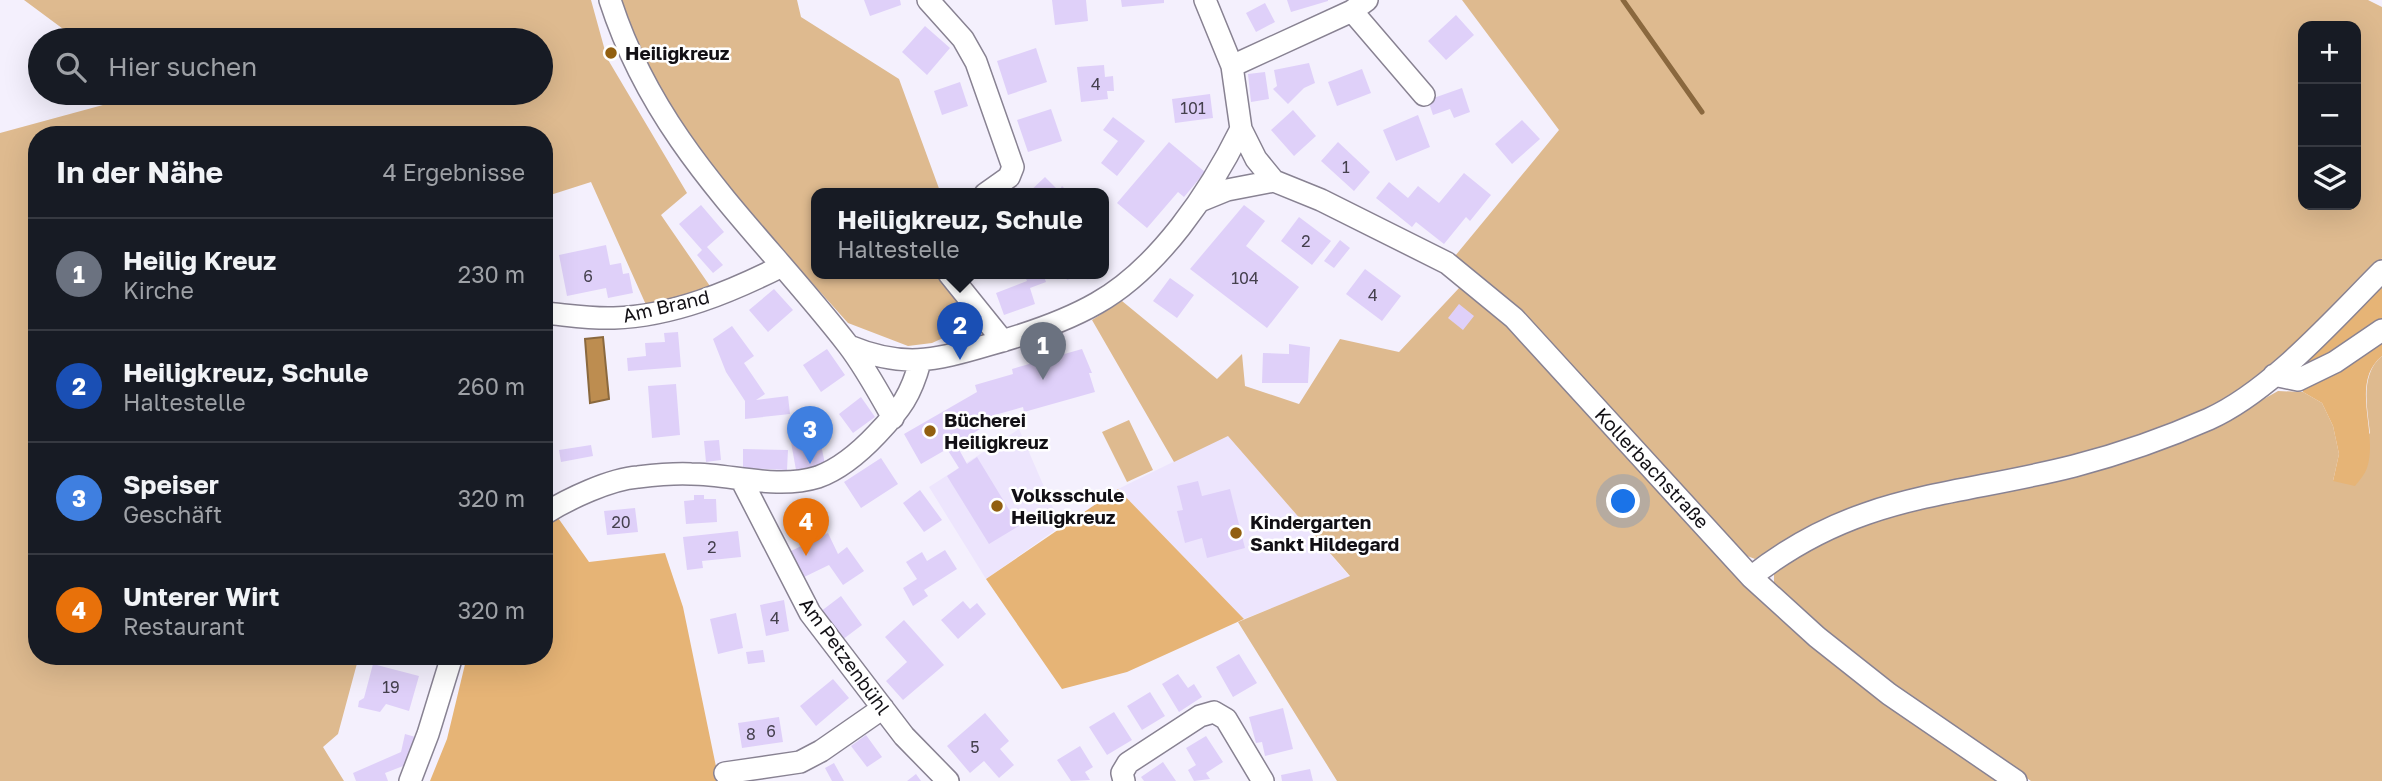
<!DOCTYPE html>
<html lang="de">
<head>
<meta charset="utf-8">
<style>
	:root { --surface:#171b24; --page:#242831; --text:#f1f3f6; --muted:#9ea1a6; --line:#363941; --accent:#d93025 }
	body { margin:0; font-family:"Golos Text",sans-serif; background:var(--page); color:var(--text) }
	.controls { position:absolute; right:21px; top:21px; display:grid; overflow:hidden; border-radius:14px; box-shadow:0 7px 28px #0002 }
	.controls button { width:63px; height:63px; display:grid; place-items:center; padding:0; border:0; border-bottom:2px solid var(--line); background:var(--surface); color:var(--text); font:35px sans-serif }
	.you { position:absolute; left:1624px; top:502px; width:24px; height:24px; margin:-18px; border:5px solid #fff; border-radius:50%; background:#1a73e8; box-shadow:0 0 0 10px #1a73e833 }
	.badge { display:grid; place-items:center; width:46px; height:46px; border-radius:50%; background:var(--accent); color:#fff; font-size:23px; font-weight:700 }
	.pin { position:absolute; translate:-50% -58px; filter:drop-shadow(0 2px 4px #0008) }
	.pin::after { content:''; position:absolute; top:37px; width:24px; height:21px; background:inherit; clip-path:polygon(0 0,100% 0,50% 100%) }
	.popup { position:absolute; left:811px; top:188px; width:298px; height:91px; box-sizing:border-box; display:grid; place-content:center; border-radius:14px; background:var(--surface); filter:drop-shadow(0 2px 5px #0005); font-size:23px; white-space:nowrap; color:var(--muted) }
	.popup b { font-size:26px; color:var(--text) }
	.popup::after { content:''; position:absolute; left:50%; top:100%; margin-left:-14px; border:14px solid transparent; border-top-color:var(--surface) }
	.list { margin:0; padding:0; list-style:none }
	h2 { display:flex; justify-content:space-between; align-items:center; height:91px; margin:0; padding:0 28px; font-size:30px }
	h2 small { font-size:23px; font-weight:400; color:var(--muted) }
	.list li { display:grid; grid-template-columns:46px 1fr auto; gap:21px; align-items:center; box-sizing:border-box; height:112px; padding:0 28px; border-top:2px solid var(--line) }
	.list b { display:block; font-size:26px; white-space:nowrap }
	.list p { margin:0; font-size:23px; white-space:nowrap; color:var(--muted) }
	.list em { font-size:23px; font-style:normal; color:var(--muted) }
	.icon { flex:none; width:38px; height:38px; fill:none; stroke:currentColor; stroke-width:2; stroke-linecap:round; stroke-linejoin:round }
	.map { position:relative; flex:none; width:2382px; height:781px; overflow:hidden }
	.search { position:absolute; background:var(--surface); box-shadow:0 7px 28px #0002; left:28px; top:28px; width:525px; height:77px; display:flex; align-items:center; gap:18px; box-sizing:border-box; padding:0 24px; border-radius:38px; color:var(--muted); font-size:26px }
	.panel { position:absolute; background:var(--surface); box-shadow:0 7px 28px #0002; left:28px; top:126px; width:525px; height:539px; border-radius:28px }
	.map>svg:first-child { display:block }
	.built { fill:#ede5fd }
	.green { fill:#deba8f; fill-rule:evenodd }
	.forest { fill:#e6b476 }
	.water { fill:#bd8d50; stroke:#8a683e; stroke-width:2 }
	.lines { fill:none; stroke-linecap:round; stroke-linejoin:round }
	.stream { stroke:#8a683e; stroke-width:5 }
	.building { fill:#dfd0f9 }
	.street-casing { stroke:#888292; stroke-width:24 }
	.street { stroke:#fff; stroke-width:21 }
	.poi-dot { fill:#925f10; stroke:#fff; stroke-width:2.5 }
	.labels { text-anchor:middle; stroke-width:5; stroke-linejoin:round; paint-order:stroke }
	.number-label { font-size:16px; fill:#45404e }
	.poi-label { font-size:19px; font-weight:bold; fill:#121015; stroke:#fff; text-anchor:start }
	.street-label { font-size:19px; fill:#121015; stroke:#fff }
</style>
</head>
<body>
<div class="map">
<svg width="2382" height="781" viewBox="0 0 2382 781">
	<rect width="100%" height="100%" fill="#f4f0fd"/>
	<path class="built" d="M1019,429L1061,526L986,579L929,487Z
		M1228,435L1350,577L1244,619L1118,489Z"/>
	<path class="green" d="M24,0H591L607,58L687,193L661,215L712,289L647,307L591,182L544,197V135H37V656H359L338,734L323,747L344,781H0V133L147,93H541V40H78Z
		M621,0H797L801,17L899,79L941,194H816V274H935L974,324L932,343L908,346L848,323L695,152L646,62Z
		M1462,0H2368L2382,7V258L2256,382L2210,412L2146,438L1778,546L1755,559L1742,554L1517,313L1455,256L1559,130ZM2303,26H2356V205H2303Z
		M1460,287L1510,326L1810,644L1885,705L1996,781H1337L1238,622L1350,576L1228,436L1174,462L1092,320L1122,301L1217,379L1242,354L1245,386L1299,404L1340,339L1399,352Z
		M2382,356V781H2031L1894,686L1774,589V571L1849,526L2216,426L2278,391L2303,392L2322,403L2333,426L2339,454L2333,481L2370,433C2367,407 2360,374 2382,356Z
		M1129,420L1153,470L1127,482L1102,432Z"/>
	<path class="forest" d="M2382,258V356C2349,383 2379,432 2367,468C2365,474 2359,481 2355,486L2333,481L2339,454L2333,426L2322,403L2303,392L2283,352Z
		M1118,489L1244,619L1127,672L1062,689L986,579Z
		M556,515L589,562L665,553L683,607L719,781H430L447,739L467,656H544V523Z"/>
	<path class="water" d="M603,337L609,399L590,403L585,339Z"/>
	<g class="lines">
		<path class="stream" d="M1623,0L1702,112"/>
	</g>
	<path class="building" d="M864,0H900L901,5L870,16Z
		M1052,0H1086L1088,21L1055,25Z
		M1121,0H1164V3L1122,7Z
		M1287,0H1328V1L1291,12Z
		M1265,3L1275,22L1256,32L1246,13Z
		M1456,15L1474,35L1446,60L1428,41Z
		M925,26L950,48L927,75L902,52Z
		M612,46L618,55L610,60L605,51Z
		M1036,48L1047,82L1008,95L997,61Z
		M1309,63L1315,83L1304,88L1288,104L1273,89L1277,86L1274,70Z
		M1104,65L1105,77L1113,76L1114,91H1107L1108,99L1081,102L1077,67Z
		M1362,69L1371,93L1337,106L1328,82Z
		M1265,72L1269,99L1251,102L1248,74Z
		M960,82L968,106L942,115L934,91Z
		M1462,88L1470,112L1454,118L1450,109L1433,115L1428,100Z
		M1210,94L1213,118L1175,123L1172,99Z
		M1051,109L1062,141L1028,152L1017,120Z
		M1293,110L1316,136L1294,156L1271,130Z
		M1418,115L1430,147L1396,161L1383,130Z
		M1113,117L1145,141L1117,176L1101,163L1118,141L1103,130Z
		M1522,120L1540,139L1512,164L1495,144Z
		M1169,142L1205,172L1184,197L1178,192L1147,228L1117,203Z
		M1338,142L1370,172L1354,191L1321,161Z
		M1464,173L1491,195L1470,221L1466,217L1444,244L1416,222L1412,227L1376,198L1389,182L1408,198L1418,186L1439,203Z
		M1045,177L1059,191L1062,186L1070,194H1027Z
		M701,205L724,232L707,247L723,265L713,273L697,255L702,250L679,224Z
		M1244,205L1265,221L1246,246L1299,287L1267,328L1190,269Z
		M1299,217L1331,241L1312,265L1281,241Z
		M1340,240L1350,248L1334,268L1324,261Z
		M606,245L610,265L621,263L623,274L629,273L633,293L608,298L606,288L567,296L559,255Z
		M1365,269L1401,296L1382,321L1346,294Z
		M1024,274H1043L1046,282L1030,288L1035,304L1004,315L996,293L1027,281Z
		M1065,274H1081V275L1067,280Z
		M1170,278L1194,295L1177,318L1153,301Z
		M774,289L793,310L768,332L749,310Z
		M1459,304L1474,316L1463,330L1448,318Z
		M732,326L754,356L744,363L765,394L756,400L788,396L790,414L745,419V401L726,372L713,339Z
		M678,332L681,367L628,371L627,358L646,356L645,343L665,342L664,333Z
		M1289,344L1310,347L1308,383H1262L1263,353L1289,354Z
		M827,349L845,375L821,392L803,365Z
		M1082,349L1092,373H1089L1095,392L1024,412L1023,407L984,418L988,424L956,444L967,464L977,457L1019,526L989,544L947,476L959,468L947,449L921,464L904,434L977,392L975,385L1013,374L1012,369Z
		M676,384L680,435L652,438L648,386Z
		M861,397L875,417L853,433L839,414Z
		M817,425L825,464L796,470L789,431Z
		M719,440L721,460L706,462L704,441Z
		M591,445L593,456L561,462L559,450Z
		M743,449L788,450L787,470L743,468Z
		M881,458L898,484L861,508L844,482Z
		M1198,481L1202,496L1230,489L1245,548L1207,558L1202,538L1185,543L1177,511L1183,510L1177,486Z
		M920,490L942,520L924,532L903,503Z
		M694,495H704V499H716L717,522L686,524L684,501L694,500Z
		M635,508L638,532L607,535L604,511Z
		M738,531L741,557L702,561L703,568L687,570L683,537Z
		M828,533L838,554L847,547L864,571L843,585L829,565L800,579L787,553Z
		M945,550L957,569L924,590L928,596L913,606L903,588L917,579L906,562L922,552L927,561Z
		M841,596L862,625L842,640L820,612Z
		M784,600L789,631L766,636L760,605Z
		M963,601L970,609L977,603L986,614L958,639L941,620Z
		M736,613L743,648L718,654L710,619Z
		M904,620L944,665L903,700L886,681L907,662L885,637Z
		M763,650L765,662L748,664L746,652Z
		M1239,654L1257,683L1233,697L1216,667Z
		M373,664L419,676L409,711L386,704L380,712L358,707L359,701L364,698Z
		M1178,674L1188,688L1194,684L1202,697L1179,712L1162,684Z
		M833,679L849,698L816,726L800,706Z
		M1150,692L1165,716L1142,730L1127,706Z
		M1283,708L1293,749L1265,756L1262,742L1256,743L1249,717Z
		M1114,712L1132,740L1107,755L1089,727Z
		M985,713L1009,741L1000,749L1014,765L999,778L984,761L970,773L947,746Z
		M779,717L783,742L742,748L738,723Z
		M405,734L419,738L411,763L385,773L388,781H356L353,773L401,752Z
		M866,735L882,757L867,767L851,746Z
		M1206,736L1223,762L1206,773L1210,779L1194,781L1188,770L1196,765L1186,748Z
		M1080,746L1093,767L1085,772L1090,780L1071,781L1057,760Z
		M1163,762L1176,781H1144L1141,777Z
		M834,763L844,781H832L825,768Z
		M1310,769L1313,781H1282L1281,775Z
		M916,774L921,781H907Z"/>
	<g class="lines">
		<defs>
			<path id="street" d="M610,0C657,146 758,229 848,345C865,367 879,393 893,418
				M928,0L963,39L976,62L1013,167L1009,177L985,194
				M1205,0L1232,66L1241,129L1256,159L1274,181
				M1352,11L1424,95
				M1232,66L1352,11L1367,0
				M1200,201L1227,190L1274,181L1321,200L1447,263L1514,318L1751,577L1817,637L1889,694L2016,781
				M949,274L1003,341
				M544,313C567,315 591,319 614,318C673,316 730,292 782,266
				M849,346C902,368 934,361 988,345C1024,335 1064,322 1097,303C1159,268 1210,192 1241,129
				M2274,375L2298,380L2335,362L2382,330
				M742,481L810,613L904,736L948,781
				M544,514C568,499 610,479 638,477C655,475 674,473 691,474C732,474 776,490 818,477C840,469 861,451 877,434C901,409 911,395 920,362
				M1751,577C1857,493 1952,497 2074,466C2120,454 2166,438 2209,419C2271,391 2334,319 2382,271
				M725,773L800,762L821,751L883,708
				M410,781L428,734L452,656
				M1124,781L1122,773L1128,763L1200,716L1214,712L1226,719L1263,781"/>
		</defs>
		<use href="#street" class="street-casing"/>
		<use href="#street" class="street"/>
	</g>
	<g class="poi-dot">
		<circle cx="611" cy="53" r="7"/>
		<circle cx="930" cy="431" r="7"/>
		<circle cx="997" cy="506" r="7"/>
		<circle cx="1236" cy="533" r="7"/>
	</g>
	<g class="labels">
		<g class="number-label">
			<text x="1096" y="90">4</text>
			<text x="1193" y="114">101</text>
			<text x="1346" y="173">1</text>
			<text x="1306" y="247">2</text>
			<text x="588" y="282">6</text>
			<text x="1245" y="284">104</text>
			<text x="1373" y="301">4</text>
			<text x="621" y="528">20</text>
			<text x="712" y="553">2</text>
			<text x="775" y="624">4</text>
			<text x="391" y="693">19</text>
			<text x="771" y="737">6</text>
			<text x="751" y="740">8</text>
			<text x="975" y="753">5</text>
		</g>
		<g class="poi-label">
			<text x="625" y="60">Heiligkreuz</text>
			<text x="944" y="427">Bücherei<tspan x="944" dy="22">Heiligkreuz</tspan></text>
			<text x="1011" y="502">Volksschule<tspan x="1011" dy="22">Heiligkreuz</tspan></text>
			<text x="1250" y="529">Kindergarten<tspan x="1250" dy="22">Sankt Hildegard</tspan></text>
		</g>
		<g class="street-label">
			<text transform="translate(666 306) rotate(-13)" y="7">Am Brand</text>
			<text transform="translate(1652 468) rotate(47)" y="7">Kollerbachstraße</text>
			<text transform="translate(845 656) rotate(54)" y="7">Am Petzenbühl</text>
		</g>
	</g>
</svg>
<div class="controls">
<button>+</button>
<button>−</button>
<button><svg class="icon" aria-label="layers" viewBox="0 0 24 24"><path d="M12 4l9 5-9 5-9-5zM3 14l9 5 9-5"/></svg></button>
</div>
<div class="you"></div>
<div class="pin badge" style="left:1043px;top:380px;background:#6b7280">1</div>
<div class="pin badge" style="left:960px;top:360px;background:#1a4fb4">2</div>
<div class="popup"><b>Heiligkreuz, Schule</b>Haltestelle</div>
<div class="pin badge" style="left:810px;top:464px;background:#3f7fe0">3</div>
<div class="pin badge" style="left:806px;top:556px;background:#e8710a">4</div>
<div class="search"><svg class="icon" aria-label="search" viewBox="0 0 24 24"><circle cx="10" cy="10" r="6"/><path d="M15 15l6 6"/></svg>Hier suchen</div>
<section class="panel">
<h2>In der Nähe<small>4 Ergebnisse</small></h2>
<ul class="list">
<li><span class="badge" style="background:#6b7280">1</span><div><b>Heilig Kreuz</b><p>Kirche</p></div><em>230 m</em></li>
<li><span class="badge" style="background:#1a4fb4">2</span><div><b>Heiligkreuz, Schule</b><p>Haltestelle</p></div><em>260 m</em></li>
<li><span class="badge" style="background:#3f7fe0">3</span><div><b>Speiser</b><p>Geschäft</p></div><em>320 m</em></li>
<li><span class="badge" style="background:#e8710a">4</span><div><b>Unterer Wirt</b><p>Restaurant</p></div><em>320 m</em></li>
</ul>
</section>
</div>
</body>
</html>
